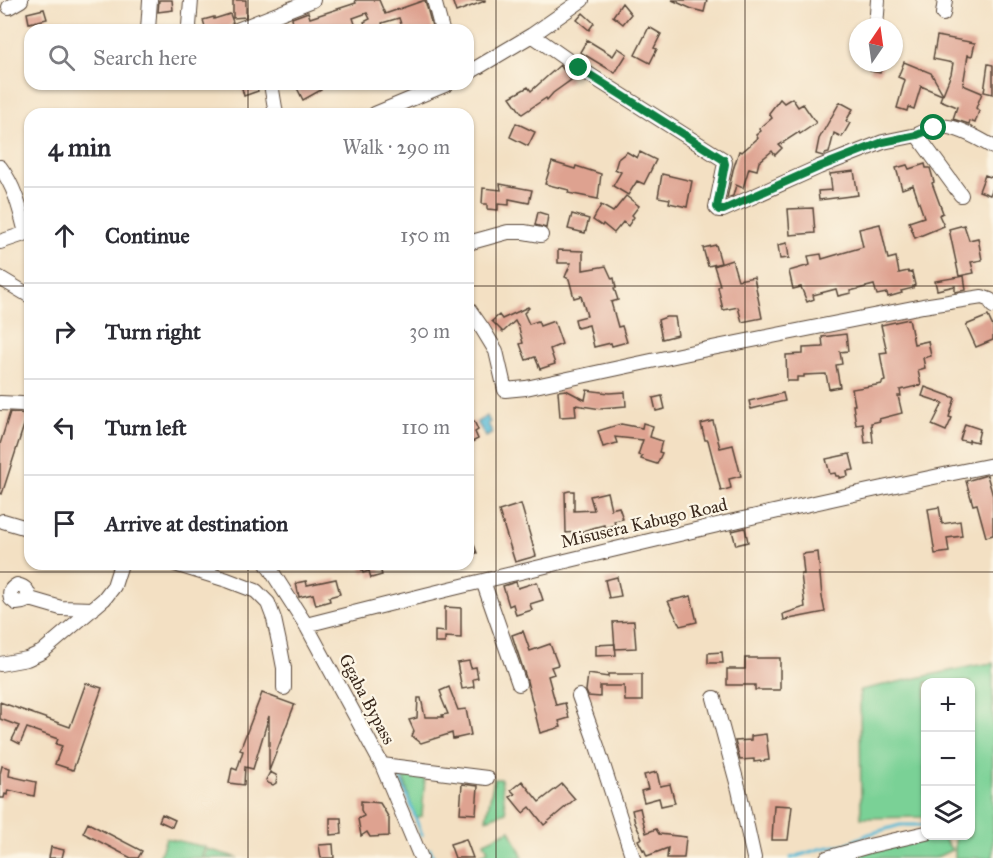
<!DOCTYPE html>
<html lang="en">
<head>
<meta charset="utf-8">
<style>
	:root { --surface:#fff; --page:#f2f2f3; --text:#2b2b33; --muted:#7c7c81; --line:#e1e1e2 }
	body { margin:0; font-family:"IM FELL Great Primer",serif; background:var(--page); color:var(--text) }
	.controls { position:absolute; right:18px; bottom:18px; display:grid; overflow:hidden; border-radius:12px; box-shadow:0 2px 4px #0004 }
	.controls button { width:54px; height:54px; display:grid; place-items:center; padding:0; border:0; border-bottom:2px solid var(--line); background:var(--surface); color:var(--text); font:30px sans-serif }
	.compass { position:absolute; left:849px; top:18px; width:54px; height:54px; border-radius:50%; background:var(--surface); box-shadow:0 2px 4px #0004; rotate:13deg }
	.stop { position:absolute; width:18px; height:18px; margin:-14px; border:4px solid #0b8043; border-radius:50%; background:#fff }
	.stop.end { background:#0b8043; border-color:#fff; box-shadow:0 2px 6px #0008 }
	.list { margin:0; padding:0; list-style:none }
	h2 { display:flex; justify-content:space-between; align-items:center; height:78px; margin:0; padding:0 24px; font-size:26px }
	h2 small { font-size:20px; font-weight:400; color:var(--muted) }
	.list li { display:grid; grid-template-columns:39px 1fr auto; gap:18px; align-items:center; box-sizing:border-box; height:96px; padding:0 24px; border-top:2px solid var(--line) }
	.list b { display:block; font-size:22px; white-space:nowrap }
	.list em { font-size:20px; font-style:normal; color:var(--muted) }
	.icon { flex:none; width:33px; height:33px; fill:none; stroke:currentColor; stroke-width:2; stroke-linecap:round; stroke-linejoin:round }
	.map { position:relative; flex:none; width:993px; height:858px; overflow:hidden }
	.search { position:absolute; background:var(--surface); box-shadow:0 2px 4px #0004; left:24px; top:24px; width:450px; height:66px; display:flex; align-items:center; gap:15px; box-sizing:border-box; padding:0 21px; border-radius:18px; color:var(--muted); font-size:22px }
	.panel { position:absolute; background:var(--surface); box-shadow:0 2px 4px #0004; left:24px; top:108px; width:450px; height:462px; border-radius:18px }
	.map>svg:first-child { display:block }
	.green { fill:#7ad196; stroke:#5a7e5a; stroke-width:1.5 }
	.water { fill:#58bad6; stroke:#4a727a; stroke-width:1.5 }
	.lines { fill:none; stroke-linecap:round; stroke-linejoin:round }
	.stream { stroke:#58bad6; stroke-width:3 }
	.building { fill:#dea290 }
	.minor-casing { stroke:#574537; stroke-width:16 }
	.minor { stroke:#fff; stroke-width:14 }
	.route { stroke:#0b8043; stroke-width:8 }
	.grid { fill:none; stroke:#3b2a1e; stroke-width:1.5; stroke-opacity:0.55 }
	.labels { text-anchor:middle; stroke-width:4.5; stroke-linejoin:round; paint-order:stroke }
	.street-label { font-size:18px; fill:#3b2a1e; stroke:#fcf5e5 }
</style>
</head>
<body>
<div class="map">
<svg width="993" height="858" viewBox="0 0 993 858">
	<rect width="100%" height="100%" fill="#fcf5e5"/>
	<filter id="ink" filterUnits="userSpaceOnUse"><feTurbulence type="fractalNoise" baseFrequency=".0167" numOctaves="2"/><feDisplacementMap in="SourceGraphic" scale="12" xChannelSelector="R" yChannelSelector="G"/><feConvolveMatrix kernelMatrix="1 2 1 2 8 2 1 2 1" color-interpolation-filters="sRGB"/></filter>
	<filter id="wash" filterUnits="userSpaceOnUse"><feTurbulence type="fractalNoise" baseFrequency=".008" numOctaves="4" result="noise"/><feDisplacementMap in="SourceGraphic" scale="24" xChannelSelector="R" yChannelSelector="G"/><feGaussianBlur stdDeviation="1.35" result="paint"/><feColorMatrix in="noise" values="0 0 0 0 0 0 0 0 0 0 0 0 0 0 0 0 0 1.4 0 .05"/><feComposite in="paint" operator="in"/></filter>
	<g filter="url(#wash)">
		<rect width="100%" height="100%" fill="#f3e0c3"/>
		<path class="green" d="M993,663V858H955V836H970V682H926L925,817L861,818L860,690L973,666Z
			M402,772L425,777L422,816L415,818Z
			M494,779H501L506,812L486,819Z
			M510,830L523,858H482L480,855L488,851L484,842Z
			M933,836H942L952,850L935,858H847L905,841Z
			M166,838L205,847L201,858H159Z
			M207,849L238,858H203Z"/>
		<path class="water" d="M487,416L490,422L488,424L493,433L486,437L477,422Z"/>
		<g class="lines">
			<path class="stream" d="M398,772L422,835
				M430,849L434,858
				M791,858L819,849L846,844L869,834L900,825H925"/>
		</g>
		<g id="blocks">
			<path class="building" d="M159,0H172L173,10L158,12Z
				M233,0H246V17L233,18Z
				M355,0H379L385,14L425,0L433,30H403L399,18L382,23L384,30H374L373,26L366,28L364,22L370,19L367,13L353,18L357,30H337L336,27L327,30H294L292,18L308,12L310,18L356,3Z
				M452,0H485V1L456,12Z
				M672,0H707L704,12L692,9Z
				M622,3L631,14L623,24L613,16Z
				M44,9L47,19L29,23L27,13Z
				M583,13L594,23L589,30L577,20Z
				M230,14L233,22L229,27L219,30H206L203,20L214,17V19Z
				M649,27L661,34L654,48L657,49L650,63L635,55Z
				M937,36L975,43L972,56L968,55L963,85L982,93L976,108L979,111L975,123L970,121L969,124L953,119L957,107L940,100L942,95L921,86L914,109L908,107L907,111L897,108L905,80L898,77L904,62L931,73L943,94L951,74L953,63L933,59Z
				M587,40L613,56L618,48L627,54L615,73L580,52Z
				M872,63H883L880,73L870,71Z
				M988,64L993,65V94L984,92Z
				M560,65L571,80L553,93L547,100L546,98L522,114L510,97L528,87L531,91Z
				M241,84H256L258,91L244,96Z
				M295,84H317L321,90L303,100Z
				M792,98L798,107L803,104L816,123L800,134L799,132L779,145L782,148L775,155L772,151L759,162L757,170L749,168L743,188L736,185L733,196L727,198L733,170L739,151L742,152L758,138L756,135L761,131L759,129L772,118L769,113L780,99L784,103Z
				M840,102L853,109L846,121L850,123L842,137L834,133L829,153L825,154L823,156L816,154L819,139Z
				M516,123L535,132L528,146L510,137Z
				M627,152L637,158L640,152L656,160L644,184L637,181L628,195L613,186L621,172L615,169L618,159Z
				M552,162L575,169L576,166L601,174L598,199L568,193L569,190L545,184Z
				M925,164L926,168H930L934,182L932,183L943,213L939,215L944,226L915,238L909,222L924,217L913,185L902,189L896,168L907,165L909,169Z
				M854,171L858,195L819,200L818,191L832,190L830,174Z
				M662,174L692,181L687,207L669,203L670,199L658,197Z
				M985,175L993,178V188L990,195L979,191Z
				M500,184L532,190L529,203L509,199V205L498,204V210L487,209V204H482L483,188L501,190Z
				M626,196L639,206L632,215L634,217L628,226L623,222L614,233L603,224L602,226L593,220L601,205L613,212Z
				M813,208L815,233L790,235L788,209Z
				M538,212L548,215L546,228L535,225Z
				M572,214L589,219L585,233L568,229Z
				M880,224L888,259L896,257L899,273L908,271L909,273L912,272L915,285L913,286V288L901,291L902,293L888,297L887,293L877,295L874,285L850,291L851,293L838,296L836,289L813,295L814,299L807,302L801,287L793,289L789,271L810,265L808,256L821,254L822,259L863,247L859,229Z
				M964,225L969,240L978,238L982,260L971,262L974,273L959,276L949,229Z
				M787,243L789,258L780,259L778,245Z
				M716,245L721,263L708,266L703,248Z
				M558,250L583,251V270L606,266L612,279L614,278L616,288H614L618,300L611,302L618,327L622,326L627,342L612,346L611,343L594,347L589,325L577,328L575,319L587,316L581,296L574,298L569,279L565,277L571,263H558Z
				M732,260L738,280L754,277L762,318L742,322L738,307L723,310L718,287L720,285L714,266Z
				M964,276L966,290L955,292V286L937,290L935,281Z
				M528,307L529,308L524,313L529,324L538,321L540,326L554,321L562,344L550,349L555,364L540,369L535,357L526,360L520,344L523,343L518,325H517L515,321L503,332L492,321L499,315L502,319Z
				M988,316L993,327V340L976,347L966,325Z
				M666,317H675L678,335L662,339L658,320Z
				M909,319L914,344L928,341L931,356L923,358L925,368L918,370L921,385L900,390L901,396H898L902,413L879,419L880,421L871,423L873,442L865,443L863,424L856,425L853,405H855L852,389L882,384V382L885,381L880,353L887,352L881,325Z
				M846,334L848,351L840,352L842,364L836,365L840,387L829,389L826,374L804,375V377H797V381H787L786,355L803,354V348L823,347L822,337Z
				M925,387L955,398L949,417L952,418L946,431L932,425L943,403L922,396Z
				M566,390L585,400L587,390L609,393L625,392L626,406L601,408V409L575,405L576,416L560,417L558,391Z
				M783,393L785,401L751,409L749,401Z
				M662,396L665,409L656,411L653,398Z
				M10,412L20,413L27,416L2,494L0,493V444Z
				M468,419L470,423L474,421L478,430L475,432L478,439L468,444Z
				M713,421L720,448L733,445L741,476L729,479L731,488L721,491L708,440H705L701,424Z
				M643,423L653,426L650,437L662,441L659,452L662,453L657,464L641,459L642,456L638,455L643,440L615,437L617,443L603,447L598,431L621,424L642,428Z
				M965,424L980,429L977,442L969,440V442L960,440Z
				M850,454L854,470L847,471L848,476L839,478V476H836L835,473L830,474L826,459Z
				M987,475L993,496V535L986,537L977,504L973,505L966,481Z
				M569,491H574V511L594,510L590,496L607,492L611,509L619,507L623,519L614,521L615,525L605,528L604,525L585,530V531L566,533L565,492Z
				M521,504L536,556L515,562L499,511Z
				M939,507L942,524L960,521L962,536L947,538L949,552L935,554L928,509Z
				M745,528L748,542L736,545L732,531Z
				M468,531H469L477,553L468,556Z
				M818,552L822,597L825,612L784,620L783,614L805,607L801,574H804L802,554Z
				M360,564H385V566L380,568L382,575L371,578L369,571L363,573Z
				M617,577L621,596L609,598L605,580Z
				M336,579L340,594L329,597L330,601L316,605L313,594L299,597L296,583L306,581L307,585Z
				M516,582L518,588L537,582L543,600L530,604L532,610L516,615L513,604L509,606L503,586Z
				M691,596L697,622L680,626L668,601Z
				M445,607L461,608V638L445,637V643H435V631L445,632Z
				M634,621L636,648L615,649L613,622Z
				M523,631L530,651L550,644L558,665L551,667L554,674L548,676L556,705L565,703L569,718L559,721L561,727L540,733L527,681L512,635Z
				M615,644L616,655L596,656V645Z
				M722,652L723,663H708V653Z
				M745,658H780V690H755V685H727V669H745Z
				M469,661L471,668L476,667L478,678L473,679L474,687L462,689L457,663Z
				M588,674L608,677V674H642V701H625L624,686H600V697L588,696L586,691Z
				M86,683L102,688L73,770L55,764L62,746L56,744L58,739L27,728L20,744L12,740L19,726L0,719V702L70,727Z
				M449,687L458,710L466,709L471,735L453,739L452,733L421,743L412,736L414,731L409,720L417,718L418,698H421L425,717H443L442,715L448,714L441,697L442,696L440,691Z
				M262,693L295,705L294,706L269,771V716L253,769L245,767L244,785L229,783L232,768L237,770L243,751L240,750Z
				M766,734L769,760L754,762V759L740,760L735,741L751,740V736Z
				M2,766L10,768L9,776L36,782L34,796L8,790L7,795L5,794L4,798H0V774Z
				M270,772L276,775L277,778L276,783L273,785L268,783L266,780Z
				M657,772L660,786L670,784L675,803L661,806L659,798L644,802L641,791L648,789L644,775Z
				M522,781L539,802L562,784L575,799L544,825L530,807L523,813L510,797L515,794L511,790Z
				M462,784L478,786L476,814L460,813Z
				M361,801L380,803L389,818V836L370,837L367,832L361,836L358,819L364,816L361,810Z
				M774,805L792,806L788,840H772Z
				M640,808L646,833L656,829L659,834L686,837L684,858H667L668,848L647,856L644,849L643,850L638,840L642,838L635,823L632,810Z
				M162,814L175,820L172,827L159,821Z
				M330,818H341L342,834L330,835Z
				M88,823L142,851L138,858H131L83,833Z
				M466,839L473,858H455L450,844Z
				M333,844L334,858H321L319,845Z
				M51,847L64,850L62,858H49Z"/>
		</g>
	</g>
	<g filter="url(#ink)">
		<use href="#blocks" fill-opacity="0" stroke="#574537" stroke-width="1.5"/>
		<g class="lines">
			<defs>
				<path id="minor" d="M434,0L442,30
					M9,7L21,0
					M943,14L945,0
					M876,27L878,0
					M148,30L150,0
					M190,30L189,26L191,0
					M237,30L313,0
					M532,35L579,68L724,160L725,163L716,207L719,210H723L819,167L883,142L917,135L961,195
					M468,73L532,35L582,0
					M271,84L276,114
					M375,114L447,84
					M917,135C923,132 929,129 935,127C952,123 978,138 993,147
					M0,167C15,187 20,209 26,233
					M0,242L30,232
					M468,243L508,232H524L541,235
					M0,278L30,296
					M468,308L482,328L496,351L505,390L526,388L707,349L923,306L982,297L990,300L993,306
					M0,403L22,404L30,407
					M3,521L30,529
					M175,564L227,580L256,591L268,603L274,619L280,647L284,668V688
					M267,564L306,625L382,765L421,858
					M483,581L519,684
					M30,599C28,591 26,587 17,585C10,589 9,592 11,599L16,603L23,602L30,599L61,608L93,609
					M306,625C365,610 424,595 483,581C652,540 822,499 993,465
					M0,664L27,659L42,652L104,599L114,586L121,564
					M579,696L597,746L633,858
					M714,698L739,790L754,858
					M382,765L487,778
					M827,858L869,846L926,833"/>
			</defs>
			<use href="#minor" class="minor-casing"/>
			<use href="#minor" class="minor"/>
		</g>
	</g>
	<g class="lines" filter="url(#ink)">
		<path class="route" d="M579,68L724,160L725,164L717,207L719,210H723L819,167L883,142L917,135L934,128"/>
	</g>
	<path class="grid" d="M248,0V30M496,0V858M745,0V858M248,84V114M0,286H30M468,286H993M248,564V858M0,572H993"/>
	<g class="labels">
		<g class="street-label">
			<text transform="translate(644 523) rotate(-13)" y="6">Misusera Kabugo Road</text>
			<text transform="translate(367 699) rotate(62)" y="6">Ggaba Bypass</text>
		</g>
	</g>
</svg>
<div class="controls">
<button>+</button>
<button>−</button>
<button><svg class="icon" aria-label="layers" viewBox="0 0 24 24"><path d="M12 4l9 5-9 5-9-5zM3 14l9 5 9-5"/></svg></button>
</div>
<svg class="compass" viewBox="-18 -18 36 36"><path d="M0-13l5 13h-10z" fill="#e53935"/><path d="M0 13l5-13h-10z" fill="#7c7c81"/></svg>
<div class="stop" style="left:934px;top:128px"></div>
<div class="stop end" style="left:579px;top:68px"></div>
<div class="search"><svg class="icon" aria-label="search" viewBox="0 0 24 24"><circle cx="10" cy="10" r="6"/><path d="M15 15l6 6"/></svg>Search here</div>
<section class="panel">
<h2>4 min<small>Walk · 290 m</small></h2>
<ul class="list">
<li><svg class="icon" aria-label="ahead" viewBox="0 0 24 24"><path d="M12 20V5M6 11l6-6 6 6"/></svg><div><b>Continue</b></div><em>150 m</em></li>
<li><svg class="icon" aria-label="right" viewBox="0 0 24 24"><path d="M7 20v-9h11M14 6l5 5-5 5"/></svg><div><b>Turn right</b></div><em>30 m</em></li>
<li><svg class="icon" aria-label="left" viewBox="0 0 24 24"><path d="M17 20v-9H6M10 6l-5 5 5 5"/></svg><div><b>Turn left</b></div><em>110 m</em></li>
<li><svg class="icon" aria-label="arrive" viewBox="0 0 24 24"><path d="M6 21V4h12l-3 4 3 4H6"/></svg><div><b>Arrive at destination</b></div></li>
</ul>
</section>
</div>
</body>
</html>
